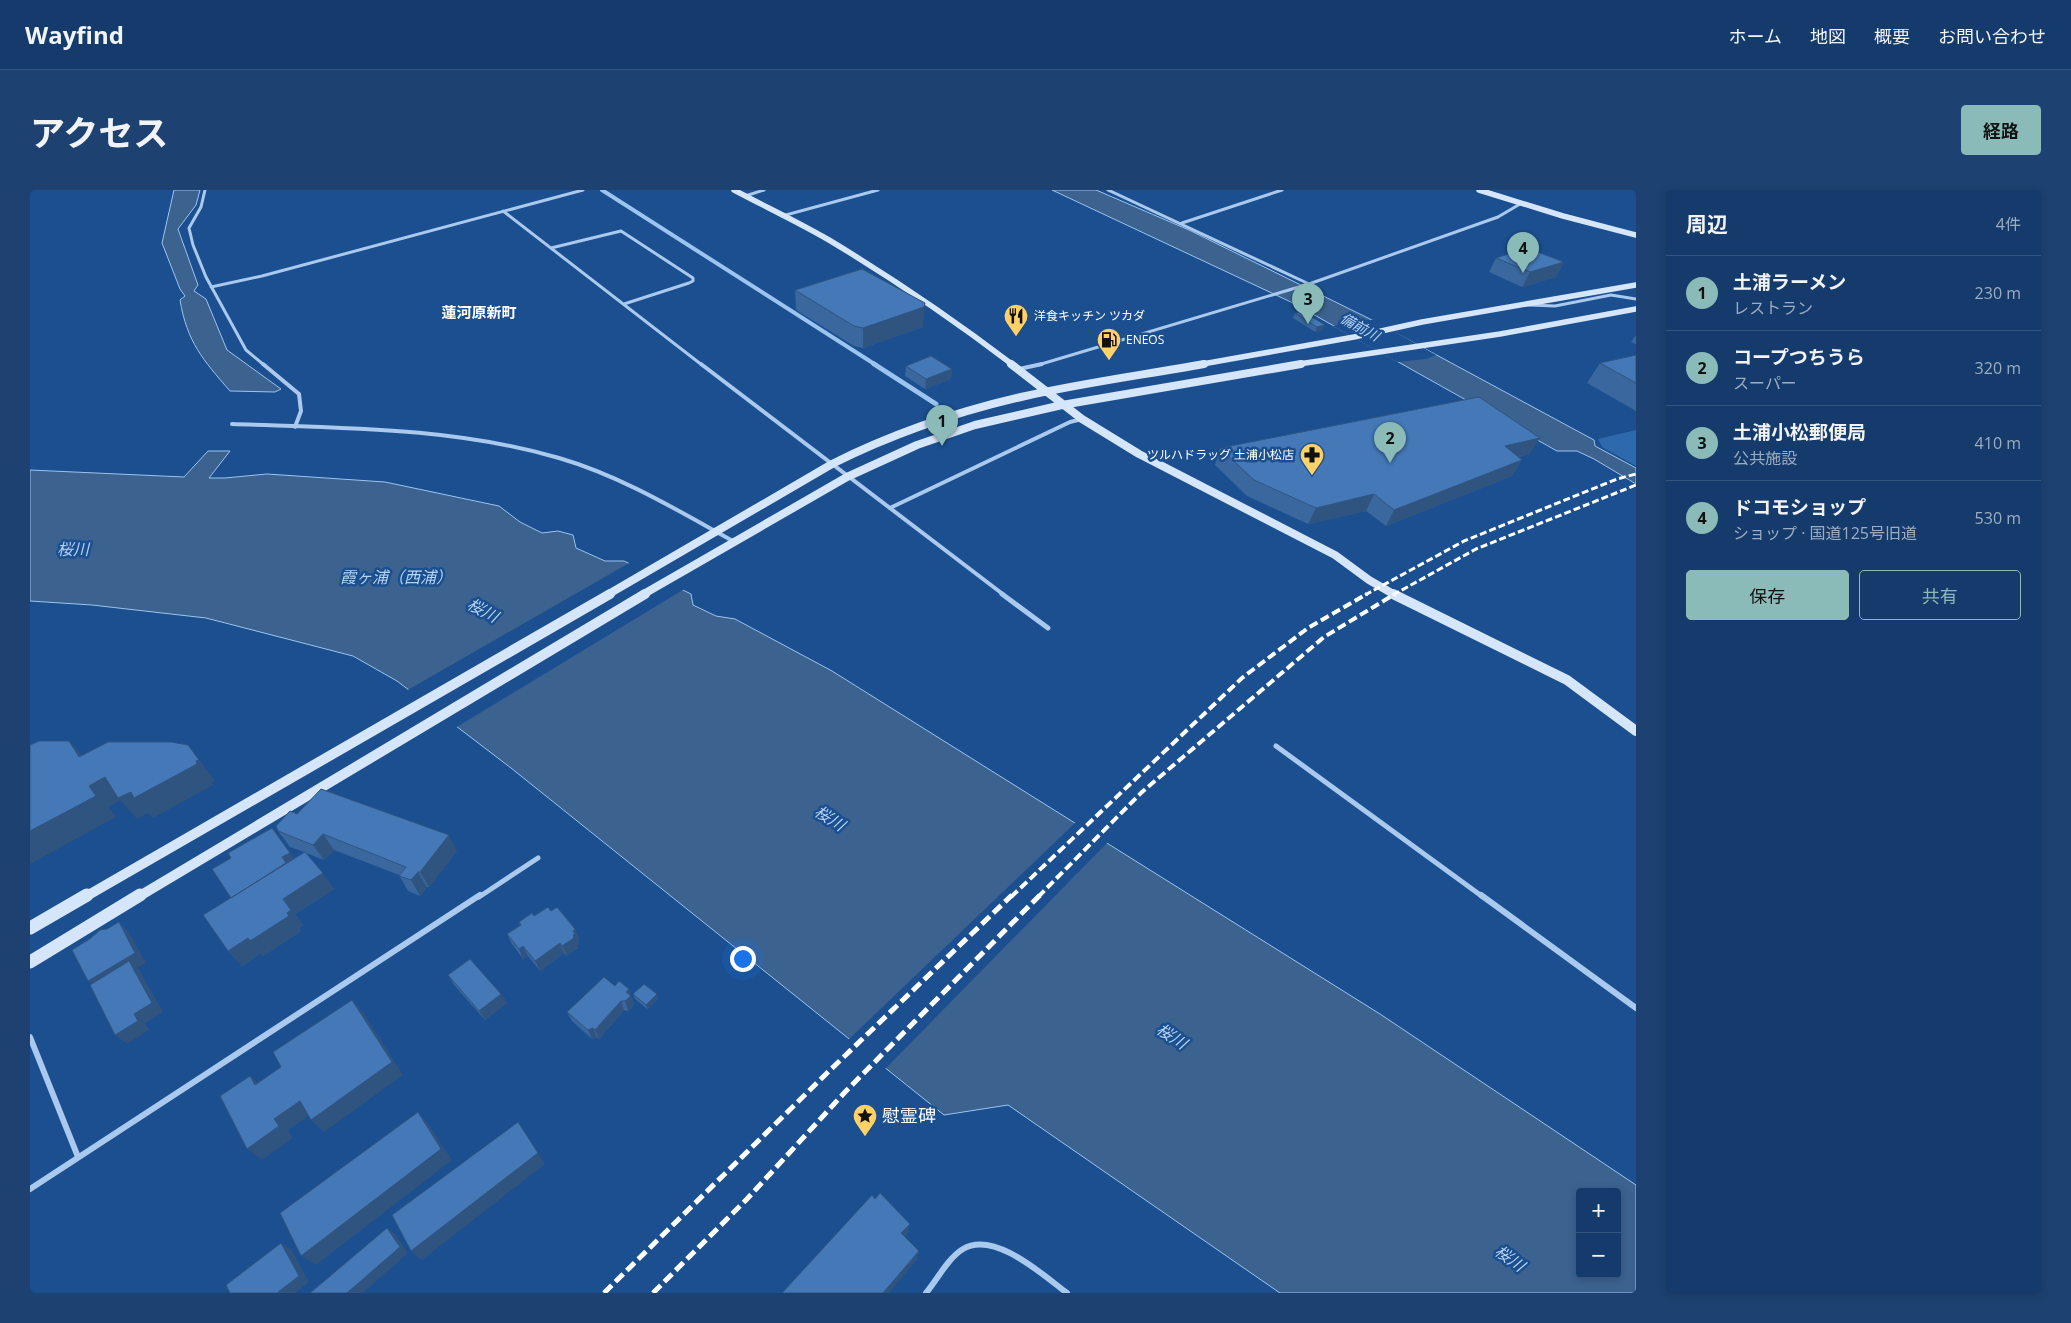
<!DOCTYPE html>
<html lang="ja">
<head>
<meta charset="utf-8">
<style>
	:root { --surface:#143b6b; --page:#1d4271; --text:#f1f3f6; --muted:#9dadc1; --line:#33557e; --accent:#8bbbb9 }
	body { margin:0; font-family:"Open Sans","Noto Sans JP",sans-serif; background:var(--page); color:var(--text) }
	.controls { position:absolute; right:15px; bottom:15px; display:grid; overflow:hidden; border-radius:5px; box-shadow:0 2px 8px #0003 }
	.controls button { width:45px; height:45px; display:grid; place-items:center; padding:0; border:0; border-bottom:1px solid var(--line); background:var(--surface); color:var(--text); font:25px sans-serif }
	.you { position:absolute; left:712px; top:768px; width:18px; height:18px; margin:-12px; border:4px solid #fff; border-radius:50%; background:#1a73e8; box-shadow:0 0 0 8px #1a73e833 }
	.badge { display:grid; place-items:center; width:32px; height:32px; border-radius:50%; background:var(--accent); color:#111; font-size:16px; font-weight:700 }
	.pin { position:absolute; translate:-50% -41px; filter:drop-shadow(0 1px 2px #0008) }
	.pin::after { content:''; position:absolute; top:26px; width:18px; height:15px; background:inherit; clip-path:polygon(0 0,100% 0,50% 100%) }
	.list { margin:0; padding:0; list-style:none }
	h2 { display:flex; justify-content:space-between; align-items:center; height:65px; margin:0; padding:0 20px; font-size:21px }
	h2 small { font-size:16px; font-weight:400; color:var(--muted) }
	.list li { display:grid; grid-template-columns:32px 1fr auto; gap:15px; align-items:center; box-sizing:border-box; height:75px; padding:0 20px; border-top:1px solid var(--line) }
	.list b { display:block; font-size:19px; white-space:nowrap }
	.list p { margin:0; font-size:16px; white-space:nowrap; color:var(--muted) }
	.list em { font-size:16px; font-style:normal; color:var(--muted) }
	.actions { display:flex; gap:10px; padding:15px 20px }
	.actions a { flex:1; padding:11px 0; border:1px solid var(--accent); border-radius:5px; text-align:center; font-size:18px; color:var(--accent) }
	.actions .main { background:var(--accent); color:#111 }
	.map { position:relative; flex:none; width:1606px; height:1103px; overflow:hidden; border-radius:5px }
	header { display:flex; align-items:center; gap:30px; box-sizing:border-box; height:70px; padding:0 25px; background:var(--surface); border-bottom:1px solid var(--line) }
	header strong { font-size:24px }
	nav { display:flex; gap:28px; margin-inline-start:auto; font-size:18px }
	.intro { display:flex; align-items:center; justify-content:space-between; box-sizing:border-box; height:120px; padding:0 30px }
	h1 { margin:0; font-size:35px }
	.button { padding:12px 22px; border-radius:5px; background:var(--accent); color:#111; font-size:18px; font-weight:700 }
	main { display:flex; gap:30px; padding:0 30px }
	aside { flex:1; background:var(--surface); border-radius:5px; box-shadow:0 2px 8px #0003 }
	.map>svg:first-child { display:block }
	.green { fill:#2e69ad }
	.water { fill:#3c6290; stroke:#9cc4f0; fill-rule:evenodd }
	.pier { fill:#1b4f8f }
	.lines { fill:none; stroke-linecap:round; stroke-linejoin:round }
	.stream-far1 { stroke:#9cc4f0; stroke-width:4 }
	.stream { stroke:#9cc4f0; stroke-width:5 }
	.street-far3 { stroke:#a9c9ee; stroke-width:3 }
	.street-far2 { stroke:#a9c9ee; stroke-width:4 }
	.street-far1 { stroke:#a9c9ee; stroke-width:5 }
	.street { stroke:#a9c9ee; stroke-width:6 }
	.secondary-far3 { stroke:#d6e6fa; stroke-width:5.5 }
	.secondary-far2 { stroke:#d6e6fa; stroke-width:8 }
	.secondary-far1 { stroke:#d6e6fa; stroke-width:10 }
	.secondary { stroke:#d6e6fa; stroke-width:13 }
	.rail-far2 { stroke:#fff; stroke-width:3; stroke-dasharray:7 3; stroke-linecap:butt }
	.rail-far1 { stroke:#fff; stroke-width:4; stroke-dasharray:9 4; stroke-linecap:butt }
	.rail { stroke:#fff; stroke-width:5; stroke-dasharray:11 5; stroke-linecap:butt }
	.wall { fill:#3a679d }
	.shaded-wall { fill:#305480 }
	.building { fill:#4478b7; stroke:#305480 }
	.labels { text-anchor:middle; stroke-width:5; stroke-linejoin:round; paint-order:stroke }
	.far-poi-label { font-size:12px; fill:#fff; stroke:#1b4f8f; text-anchor:start }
	.far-water-label { font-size:14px; font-style:italic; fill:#b5d3f5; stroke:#1b4f8f }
	.far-quarter-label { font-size:15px; font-weight:bold; fill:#fff; stroke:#1b4f8f }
	.water-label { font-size:16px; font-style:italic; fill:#b5d3f5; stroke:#1b4f8f }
	.near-poi-label { font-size:18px; fill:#fff; stroke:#1b4f8f; text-anchor:start }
</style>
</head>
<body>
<header>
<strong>Wayfind</strong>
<nav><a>ホーム</a><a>地図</a><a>概要</a><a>お問い合わせ</a></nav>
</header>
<div class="intro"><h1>アクセス</h1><a class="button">経路</a></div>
<main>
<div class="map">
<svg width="1606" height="1103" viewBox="0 0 1606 1103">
	<rect width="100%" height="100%" fill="#1b4f8f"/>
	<path class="green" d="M1606,240V276L1572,257L1568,249Z"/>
	<path class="water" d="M144,0H170L166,15L148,39L168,95L164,101L176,109L197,160L251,199L245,202L200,201C173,170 157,152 150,110L155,106L150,99L132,53Z
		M1022,0H1066L1159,40L1338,128L1564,250L1565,256L1606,278V294L1564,269L1547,261H1527L1263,113Z
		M178,261H200L179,288H195L237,284L355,292L469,316L490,332L512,343L528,341L543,345L546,358L575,371H594L661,404L663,415L686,426L705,429L802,481L1350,824L1606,995V1103H1250L978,915L914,925L481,578L367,491L323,466L176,428L62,415L0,411V280L154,287ZM1550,1002H1587V1084H1550Z"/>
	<path class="pier" d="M1329,130H1344L1406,165L1396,169L1367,172L1303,136Z
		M601,372L656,398L425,538L376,501Z
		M1046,632L1078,652L854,880L817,851Z"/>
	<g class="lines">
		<path class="stream-far1" d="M572,0L846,175"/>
		<path class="stream" d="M844,174L906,214"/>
		<path class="street-far3" d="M175,0L171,17L159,38L163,55L176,87L216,160L234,175
			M1078,0L1279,94
			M715,6L734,0
			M473,21L672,175
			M752,26L848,0
			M1152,33L1252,0
			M521,58L591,41L663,88V91L659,93L594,114
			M181,97L232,86L553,0
			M1499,115L1525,116L1581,105L1606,109
			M1008,175L1279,94L1468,27L1490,14"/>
		<path class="street-far2" d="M233,174L269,204L271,221L265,237
			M671,174L974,405
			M989,179L1012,174
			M202,234C311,238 423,237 529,268C591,286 647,320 703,351
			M860,318L1040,232L1052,229"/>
		<path class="street-far1" d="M972,404L1018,438
			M1246,556L1453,707
			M449,707L508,668"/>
		<path class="street" d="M1451,705L1606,818
			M0,847L48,967
			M0,999L450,705
			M896,1103C907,1090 918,1068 933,1059C964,1040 1013,1085 1037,1103"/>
		<path class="secondary-far3" d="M704,0C736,17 768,32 799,50C862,88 924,130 983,175
			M1449,0L1533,26L1606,45
			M1167,175L1324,147L1392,132L1606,95
			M1262,175L1470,144L1606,119"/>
		<path class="secondary-far2" d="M981,174L1052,229L1109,264L1305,365L1339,390L1365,405
			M577,405L802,274C862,244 926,222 991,207C1051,193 1113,185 1174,174
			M612,405L817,287L887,255L945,235L1032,215L1271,174"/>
		<path class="secondary-far1" d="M1363,404L1537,490L1606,541
			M55,707L580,404
			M108,707L615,404"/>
		<path class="secondary" d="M0,738L57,705
			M0,772L110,705"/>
		<path class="rail-far2" d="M1335,405L1434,351L1587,289L1606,284
			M1363,405L1446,359L1606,295"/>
		<path class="rail-far1" d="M981,707L1212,488L1278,438L1337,404
			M1008,707L1112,602L1294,447L1365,404"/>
		<path class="rail" d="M574,1103L796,884L982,705
			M623,1103L717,1009L816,901L1010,705"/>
	</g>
	<path class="wall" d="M1466,68L1534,72L1526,87L1492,97L1459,82Z
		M765,100L893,137L833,158L824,156L766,120Z
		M1265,123L1293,140L1285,142L1263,128Z
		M1606,145V154L1601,152Z
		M1606,165V221L1557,193L1570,173Z
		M876,176L922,179L921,189L895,199L875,186Z
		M1190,258L1500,264L1488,267L1482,286L1356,336L1336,321L1278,334L1217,306L1185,275Z
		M267,624L427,661L399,697H397L390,706L378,701L369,685L304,660L294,670L276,663L304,699L265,724L273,735L269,738L271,741L233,766L231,763L212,776L198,761L264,668L274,662L260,657L248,641Z
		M521,721L545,739L549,749L548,750L549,754L547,755L548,758L537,766L534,763L510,781L498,766L493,769L482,754L477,744L490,735L489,732L504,726Z
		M418,785L471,804L477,813L455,830L424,795Z
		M585,796L602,808V809L604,815L598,821L594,820L569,849L567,847L562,849L542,831L537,822Z
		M603,804L628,809L617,819L605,809Z"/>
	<path class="shaded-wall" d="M1534,72L1526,87L1492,97L1500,82Z
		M895,113L893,137L833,158V138Z
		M1295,135L1293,140L1285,142L1287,137Z
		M922,179L921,189L895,199L896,189Z
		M1510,248L1500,264L1466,272L1475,256Z
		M1492,270L1482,286L1356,336L1364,320Z
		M1344,304L1336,321L1278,334L1286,318Z
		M39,551L58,572L49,567Z
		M158,555L185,591L182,592L183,595L123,628L118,623L107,629L90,610L79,617L86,627L0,674V641L59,596L75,587L166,571Z
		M242,638L268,673L211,721L252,667Z
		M293,644L304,660L294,670L283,655Z
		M419,645L427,661L399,697L390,682Z
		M388,682L397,697L390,706L381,690Z
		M293,683L304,699L265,724L273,735L269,738L271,741L233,766L231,763L212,776L198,761L257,723L253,709Z
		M89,732L99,742L116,773L107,778L110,781L133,822L115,833L119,840L97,854L85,845L69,800L58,791Z
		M545,739L549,749L548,750L549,754L547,755L548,758L537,766L532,756L543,741Z
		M530,753L534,763L510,781L505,771Z
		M493,756L498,766L493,769L489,759Z
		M599,799L604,815L598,821L595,811L596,802Z
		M471,804L477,813L455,830L449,821Z
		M627,804L628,809L617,819L616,815Z
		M322,810L334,824L373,885L294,942L281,930Z
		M591,811L594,820L569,849L565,840Z
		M563,838L567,847L562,849L558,840Z
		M220,886L235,899L225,895Z
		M270,911L283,923L258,940L263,948L232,970L217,959L244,929Z
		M388,922L398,934L422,970L286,1075L271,1066Z
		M488,932L515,974L392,1070L381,1061Z
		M880,1034L878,1043L870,1053L871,1043Z
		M357,1038L365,1044L378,1063L333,1103H317Z
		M251,1053L261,1059L279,1092L265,1103H247Z
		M889,1061L887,1070L859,1103H853Z"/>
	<path class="building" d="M1497,58L1534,72L1500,82L1466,68Z
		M832,79L895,113L894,117L833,138L824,136L765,100Z
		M1272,121L1295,135L1287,137L1265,123Z
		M1606,165V193L1570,173Z
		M901,166L922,179L896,189L876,176Z
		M1449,207L1510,248L1475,256L1492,270L1364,320L1344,304L1286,318L1224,290L1190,258Z
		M9,551H39L49,567L78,552H141L158,555L169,570L166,571L167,574L104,608L101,602L88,608L75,587L59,596L66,606L0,641V555Z
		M291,599L419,645L390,682H388L381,690L369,686L376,677L293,644L283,655L248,641L246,636L260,621L267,624Z
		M242,638L260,663L252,667L256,673L201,708L182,679L201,668L198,663Z
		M275,662L293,683L253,709L261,720L257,723L259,726L220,751L218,748L198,761L173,725Z
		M518,717L521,721L527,717L545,739L543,741L545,744L543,745L544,748L532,756L530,753L505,771L493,756L489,759L477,744L491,735L489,732L502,723L504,726Z
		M89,732L105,763L58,791L42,760L61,748L70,740L77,739Z
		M440,769L471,804L449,821L418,785Z
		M99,771L122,813L104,824L108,831L85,845L60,795Z
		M574,787L585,796L589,791L599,799L596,802L601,806L595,811H591L565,840L563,838L558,840L537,822Z
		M614,794L627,804L616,815L603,804Z
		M322,810L362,872L281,930L270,911L244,929L249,936L217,959L190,906L220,886L225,895L251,877L243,862Z
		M388,922L411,959L271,1066L250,1023Z
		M488,932L508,963L381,1061L362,1025Z
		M850,1003L880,1034L871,1043L889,1061L853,1103H752L842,1005L845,1009Z
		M357,1038L370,1057L317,1103H280Z
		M251,1053L269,1086L247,1103H200L196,1095Z"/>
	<defs>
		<symbol id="restaurant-pin" viewBox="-11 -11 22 30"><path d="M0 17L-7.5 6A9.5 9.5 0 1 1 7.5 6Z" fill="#ffd166" stroke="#1b4f8f"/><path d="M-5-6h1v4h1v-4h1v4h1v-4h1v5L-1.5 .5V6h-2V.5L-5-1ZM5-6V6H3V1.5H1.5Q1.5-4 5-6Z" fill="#111"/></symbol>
		<symbol id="fuel-pin" viewBox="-11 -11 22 30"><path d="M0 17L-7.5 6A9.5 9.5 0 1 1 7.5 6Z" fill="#ffd166" stroke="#1b4f8f"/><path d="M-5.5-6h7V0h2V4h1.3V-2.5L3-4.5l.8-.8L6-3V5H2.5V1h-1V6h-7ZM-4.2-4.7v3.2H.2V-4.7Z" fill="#111"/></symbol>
		<symbol id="pharmacy-pin" viewBox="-11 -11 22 30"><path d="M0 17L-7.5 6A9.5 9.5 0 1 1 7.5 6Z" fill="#ffd166" stroke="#1b4f8f"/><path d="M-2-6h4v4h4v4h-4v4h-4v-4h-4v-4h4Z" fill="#111"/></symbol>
		<symbol id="sight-pin" viewBox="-11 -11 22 30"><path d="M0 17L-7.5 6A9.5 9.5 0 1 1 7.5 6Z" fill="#ffd166" stroke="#1b4f8f"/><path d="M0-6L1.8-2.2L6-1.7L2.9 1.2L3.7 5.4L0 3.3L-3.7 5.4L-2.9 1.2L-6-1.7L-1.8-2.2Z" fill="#111"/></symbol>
	</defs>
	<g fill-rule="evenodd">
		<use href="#restaurant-pin" x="972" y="112" width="28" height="38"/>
		<use href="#fuel-pin" x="1065" y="136" width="28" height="38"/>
		<use href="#pharmacy-pin" x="1268" y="251" width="28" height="38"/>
		<use href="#sight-pin" x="821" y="912" width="28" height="38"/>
	</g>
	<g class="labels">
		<g class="far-poi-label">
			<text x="1004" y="130">洋食キッチン ツカダ</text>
			<text x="1096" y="154">ENEOS</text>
			<text x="1264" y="269" text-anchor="end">ツルハドラッグ 土浦小松店</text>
		</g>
		<g class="far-water-label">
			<text transform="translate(1330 137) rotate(29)" y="5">備前川</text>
		</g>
		<g class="far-quarter-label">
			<text x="449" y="128">蓮河原新町</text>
		</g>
		<g class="water-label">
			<text x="43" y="365">桜川</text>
			<text x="366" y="393">霞ヶ浦（西浦）</text>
			<text transform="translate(453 420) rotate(28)" y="6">桜川</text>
			<text transform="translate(800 628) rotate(32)" y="6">桜川</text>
			<text transform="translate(1142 846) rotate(33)" y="6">桜川</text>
			<text transform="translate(1480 1068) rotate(35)" y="6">桜川</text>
		</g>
		<g class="near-poi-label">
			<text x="852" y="932">慰霊碑</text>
		</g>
	</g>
</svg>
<div class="controls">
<button>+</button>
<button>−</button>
</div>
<div class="you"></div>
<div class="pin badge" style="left:912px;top:256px">1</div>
<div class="pin badge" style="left:1360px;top:273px">2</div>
<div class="pin badge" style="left:1278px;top:134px">3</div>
<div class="pin badge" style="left:1493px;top:83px">4</div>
</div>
<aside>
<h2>周辺<small>4件</small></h2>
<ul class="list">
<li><span class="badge">1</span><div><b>土浦ラーメン</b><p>レストラン</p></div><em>230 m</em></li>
<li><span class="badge">2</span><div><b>コープつちうら</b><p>スーパー</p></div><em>320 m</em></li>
<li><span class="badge">3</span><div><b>土浦小松郵便局</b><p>公共施設</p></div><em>410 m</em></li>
<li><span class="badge">4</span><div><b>ドコモショップ</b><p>ショップ · 国道125号旧道</p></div><em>530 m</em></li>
</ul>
<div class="actions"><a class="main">保存</a><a>共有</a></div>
</aside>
</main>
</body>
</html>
